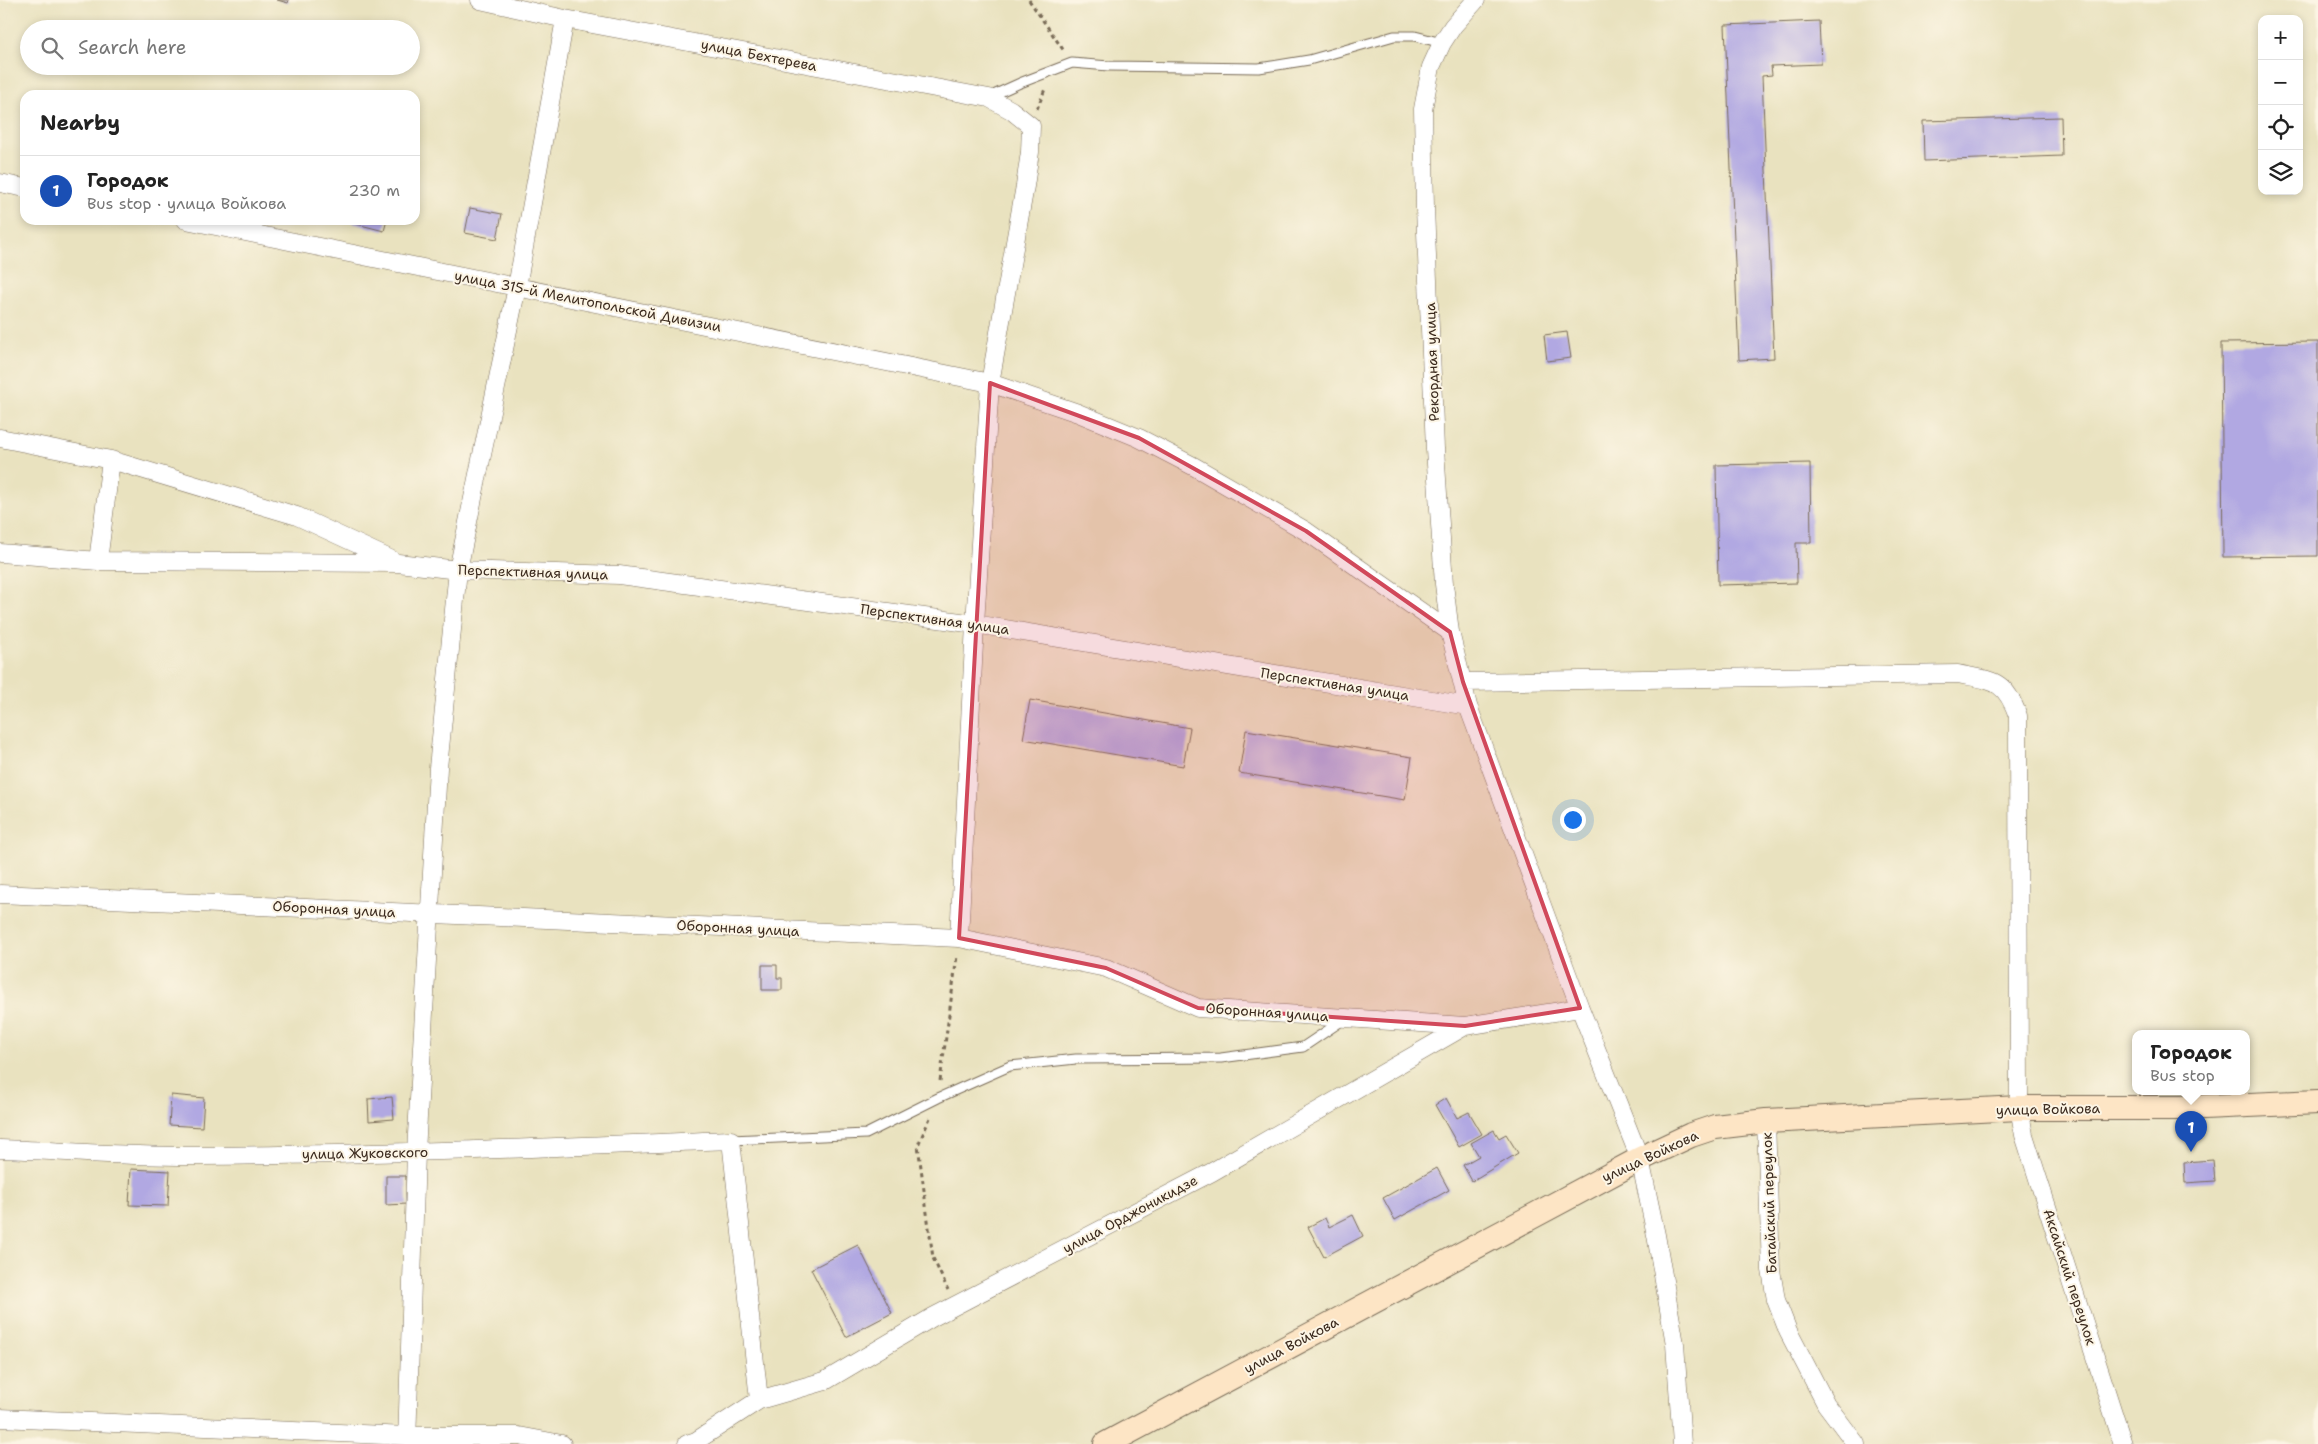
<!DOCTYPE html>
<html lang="en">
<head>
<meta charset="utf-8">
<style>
	:root { --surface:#fff; --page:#f2f2f2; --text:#222; --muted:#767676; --line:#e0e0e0; --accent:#d1495b }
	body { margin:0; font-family:"Shantell Sans",sans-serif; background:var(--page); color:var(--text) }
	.controls { position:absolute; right:15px; top:15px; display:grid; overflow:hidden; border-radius:10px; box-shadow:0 2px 8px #0003 }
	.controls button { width:45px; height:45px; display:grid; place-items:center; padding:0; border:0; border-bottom:1px solid var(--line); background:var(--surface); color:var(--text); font:25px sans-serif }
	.you { position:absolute; left:1572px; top:819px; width:18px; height:18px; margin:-12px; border:4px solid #fff; border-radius:50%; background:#1a73e8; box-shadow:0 0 0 8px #1a73e833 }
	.badge { display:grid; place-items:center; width:32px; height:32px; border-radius:50%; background:var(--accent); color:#fff; font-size:16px; font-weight:700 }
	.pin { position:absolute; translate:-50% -41px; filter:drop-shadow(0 1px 2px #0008) }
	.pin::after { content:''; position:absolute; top:26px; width:18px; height:15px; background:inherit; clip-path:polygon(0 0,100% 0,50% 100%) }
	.popup { position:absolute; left:2132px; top:1030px; width:118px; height:65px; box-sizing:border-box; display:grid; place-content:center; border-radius:10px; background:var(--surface); filter:drop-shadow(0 1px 4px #0005); font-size:16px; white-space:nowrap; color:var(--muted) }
	.popup b { font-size:19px; color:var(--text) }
	.popup::after { content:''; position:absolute; left:50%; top:100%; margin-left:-10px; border:10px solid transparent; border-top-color:var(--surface) }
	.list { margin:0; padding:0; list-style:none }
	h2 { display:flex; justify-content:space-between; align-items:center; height:65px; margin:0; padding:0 20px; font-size:21px }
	h2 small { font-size:16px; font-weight:400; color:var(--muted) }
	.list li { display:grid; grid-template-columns:32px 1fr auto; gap:15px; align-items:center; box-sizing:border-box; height:70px; padding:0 20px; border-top:1px solid var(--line) }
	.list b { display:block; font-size:19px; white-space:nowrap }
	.list p { margin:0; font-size:16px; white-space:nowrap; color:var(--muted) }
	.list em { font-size:16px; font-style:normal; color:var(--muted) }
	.icon { flex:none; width:28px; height:28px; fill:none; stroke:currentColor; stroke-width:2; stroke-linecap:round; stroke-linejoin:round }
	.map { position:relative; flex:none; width:2318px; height:1444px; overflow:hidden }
	.search { position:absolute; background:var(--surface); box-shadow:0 2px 8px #0003; left:20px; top:20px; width:400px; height:55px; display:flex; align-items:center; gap:12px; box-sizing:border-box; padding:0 18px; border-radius:28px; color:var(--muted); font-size:19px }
	.panel { position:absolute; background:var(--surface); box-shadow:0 2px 8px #0003; left:20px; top:90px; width:400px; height:135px; border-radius:15px }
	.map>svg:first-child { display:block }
	.building { fill:#b1a8e2 }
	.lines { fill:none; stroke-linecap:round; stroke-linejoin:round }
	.lane-casing { stroke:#786a56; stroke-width:11 }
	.street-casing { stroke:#786a56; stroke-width:19 }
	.secondary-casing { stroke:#786a56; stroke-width:26 }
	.path { stroke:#786a56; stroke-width:3; stroke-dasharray:4 4; stroke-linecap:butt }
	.lane { stroke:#fff; stroke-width:9 }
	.street { stroke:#fff; stroke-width:18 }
	.secondary { stroke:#fde5c5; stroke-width:24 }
	.marked { fill:#d1495b; fill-opacity:0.2; stroke:#d1495b; stroke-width:4; stroke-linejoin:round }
	.labels { text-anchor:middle; stroke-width:4; stroke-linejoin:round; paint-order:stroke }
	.street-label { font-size:14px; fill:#3b2a1e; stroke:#fcf5e5 }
</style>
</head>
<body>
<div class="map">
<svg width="2318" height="1444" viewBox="0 0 2318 1444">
	<rect width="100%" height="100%" fill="#fcf5e5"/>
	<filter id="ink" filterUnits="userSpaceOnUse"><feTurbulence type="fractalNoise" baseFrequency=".02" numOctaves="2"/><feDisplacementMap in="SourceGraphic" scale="10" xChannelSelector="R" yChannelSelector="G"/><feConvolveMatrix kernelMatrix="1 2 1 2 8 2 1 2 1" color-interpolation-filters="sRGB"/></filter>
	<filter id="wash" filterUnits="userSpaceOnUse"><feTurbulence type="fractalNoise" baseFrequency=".0096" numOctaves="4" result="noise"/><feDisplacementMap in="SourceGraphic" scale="20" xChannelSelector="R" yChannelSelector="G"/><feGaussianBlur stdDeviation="1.12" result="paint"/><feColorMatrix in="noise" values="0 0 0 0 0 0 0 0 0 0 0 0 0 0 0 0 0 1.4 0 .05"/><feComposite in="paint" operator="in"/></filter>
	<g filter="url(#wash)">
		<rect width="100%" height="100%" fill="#e9e2bf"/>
		<g id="blocks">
			<path class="building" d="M277,0H289L288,3Z
				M1819,21L1821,64L1771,66L1772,75L1762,76L1774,358L1739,360L1725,25Z
				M2061,117L2062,156L1924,161L1923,121Z
				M470,208L502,214L497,239L465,233Z
				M354,220H387L384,231L353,223Z
				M1567,332L1571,358L1547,361L1544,335Z
				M2318,342V556L2223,557L2221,343Z
				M1810,463L1811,543H1796L1797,583L1718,585L1716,465Z
				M1030,700L1190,728L1183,766L1023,739Z
				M1246,730L1412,757L1405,800L1239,773Z
				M762,965H777V978H782V990H762Z
				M171,1095L204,1098L202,1127L169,1125Z
				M392,1097L394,1119L369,1121L368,1099Z
				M1446,1098L1457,1118L1469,1112L1482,1134L1459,1147L1435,1105Z
				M1494,1130L1499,1138L1506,1134L1518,1153L1472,1181L1463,1165L1479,1156L1471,1143Z
				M2213,1160L2215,1181L2185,1183L2184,1162Z
				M1437,1168L1449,1190L1395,1220L1383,1198Z
				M131,1169L170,1171L168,1206L129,1205Z
				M386,1176H406L407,1204L386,1205Z
				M1353,1215L1363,1236L1324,1257L1308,1227L1325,1218L1329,1227Z
				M858,1245L892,1313L846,1337L811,1269Z"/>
		</g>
	</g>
	<g filter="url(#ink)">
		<use href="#blocks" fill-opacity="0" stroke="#786a56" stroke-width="1"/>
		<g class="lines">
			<defs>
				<path id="lane" d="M989,97L1020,83L1072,63L1109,66L1259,68L1309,60L1394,36H1415L1442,43
					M731,1140L866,1134L938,1098L1010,1066L1076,1059L1221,1058L1303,1047L1343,1020"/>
				<path id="street" d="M480,0L565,19L989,98L1011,110L1031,126L1030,152L1025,186L990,383L975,624L959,938
					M1476,0L1453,26L1442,43L1431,67L1423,109L1425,208L1435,449L1444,584L1450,632L1468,706L1580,1008L1640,1159L1656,1235L1675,1344L1682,1444
					M0,183L25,188
					M186,220L990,383L1078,413L1139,438L1195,467L1306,531L1450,632
					M0,438L111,460L297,516L392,560
					M0,553L98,561L398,563L458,570L619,575L975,624L1468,706
					M98,561L111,460
					M1463,682L1958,674C1993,681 2005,679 2018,716L2019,1108L2024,1135L2123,1444
					M0,894L959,938L1106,968L1198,1008L1465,1026
					M1766,1121L1771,1270L1776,1300L1788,1331L1826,1404L1856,1444
					M0,1149C67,1151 133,1157 200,1156C377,1155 554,1147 731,1140L759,1400
					M0,1418L407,1436H519L562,1444
					M407,1444L416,1152L438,768L458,570L517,287L565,19
					M687,1444L696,1441L759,1400L825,1381L933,1317L1212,1172L1465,1026L1580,1008"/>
				<path id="secondary" d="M1106,1444L1640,1159L1691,1135L1715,1127L1766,1121L2019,1108H2181L2318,1102"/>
			</defs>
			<use href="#lane" class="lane-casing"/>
			<use href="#street" class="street-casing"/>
			<use href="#secondary" class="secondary-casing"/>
			<path class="path" d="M1029,0L1064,51
				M1037,109L1045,89
				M940,1081L957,956
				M930,1118L918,1145L933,1258L948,1290"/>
			<use href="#lane" class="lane"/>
			<use href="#street" class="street"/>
			<use href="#secondary" class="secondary"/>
		</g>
	</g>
	<path class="marked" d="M990,383L1139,438L1306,531L1450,632L1463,682L1580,1008L1465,1026L1198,1008L1106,968L959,938Z"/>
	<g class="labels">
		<g class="street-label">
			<text transform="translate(759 55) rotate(11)" y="5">улица Бехтерева</text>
			<text transform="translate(588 301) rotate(11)" y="5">улица 315-й Мелитопольской Дивизии</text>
			<text transform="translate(1432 362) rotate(-92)" y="5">Рекордная улица</text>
			<text transform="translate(533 572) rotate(2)" y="5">Перспективная улица</text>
			<text transform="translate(935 619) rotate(8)" y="5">Перспективная улица</text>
			<text transform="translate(1335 684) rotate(9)" y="5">Перспективная улица</text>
			<text transform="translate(334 909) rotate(3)" y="5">Оборонная улица</text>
			<text transform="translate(738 928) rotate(3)" y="5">Оборонная улица</text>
			<text transform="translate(1267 1012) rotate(4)" y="5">Оборонная улица</text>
			<text transform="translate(2048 1109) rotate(-1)" y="5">улица Войкова</text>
			<text transform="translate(365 1153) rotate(-1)" y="5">улица Жуковского</text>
			<text transform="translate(1650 1156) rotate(-25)" y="5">улица Войкова</text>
			<text transform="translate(1769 1203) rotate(-92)" y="5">Батайский переулок</text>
			<text transform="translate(1130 1214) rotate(-28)" y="5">улица Орджоникидзе</text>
			<text transform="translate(2070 1277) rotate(72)" y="5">Аксайский переулок</text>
			<text transform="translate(1291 1345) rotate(-28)" y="5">улица Войкова</text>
		</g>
	</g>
</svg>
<div class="controls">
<button>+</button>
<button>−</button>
<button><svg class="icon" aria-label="locate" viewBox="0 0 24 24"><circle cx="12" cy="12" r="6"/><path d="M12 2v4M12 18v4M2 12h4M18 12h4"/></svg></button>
<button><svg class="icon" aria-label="layers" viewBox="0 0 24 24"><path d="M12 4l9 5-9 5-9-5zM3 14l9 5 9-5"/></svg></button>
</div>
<div class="you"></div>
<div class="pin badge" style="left:2191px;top:1152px;background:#1a4fb4">1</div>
<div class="popup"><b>Городок</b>Bus stop</div>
<div class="search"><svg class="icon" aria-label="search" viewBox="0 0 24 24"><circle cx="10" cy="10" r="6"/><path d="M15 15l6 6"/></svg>Search here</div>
<section class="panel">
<h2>Nearby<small></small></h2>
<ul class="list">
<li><span class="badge" style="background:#1a4fb4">1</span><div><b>Городок</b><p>Bus stop · улица Войкова</p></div><em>230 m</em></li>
</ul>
</section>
</div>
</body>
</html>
